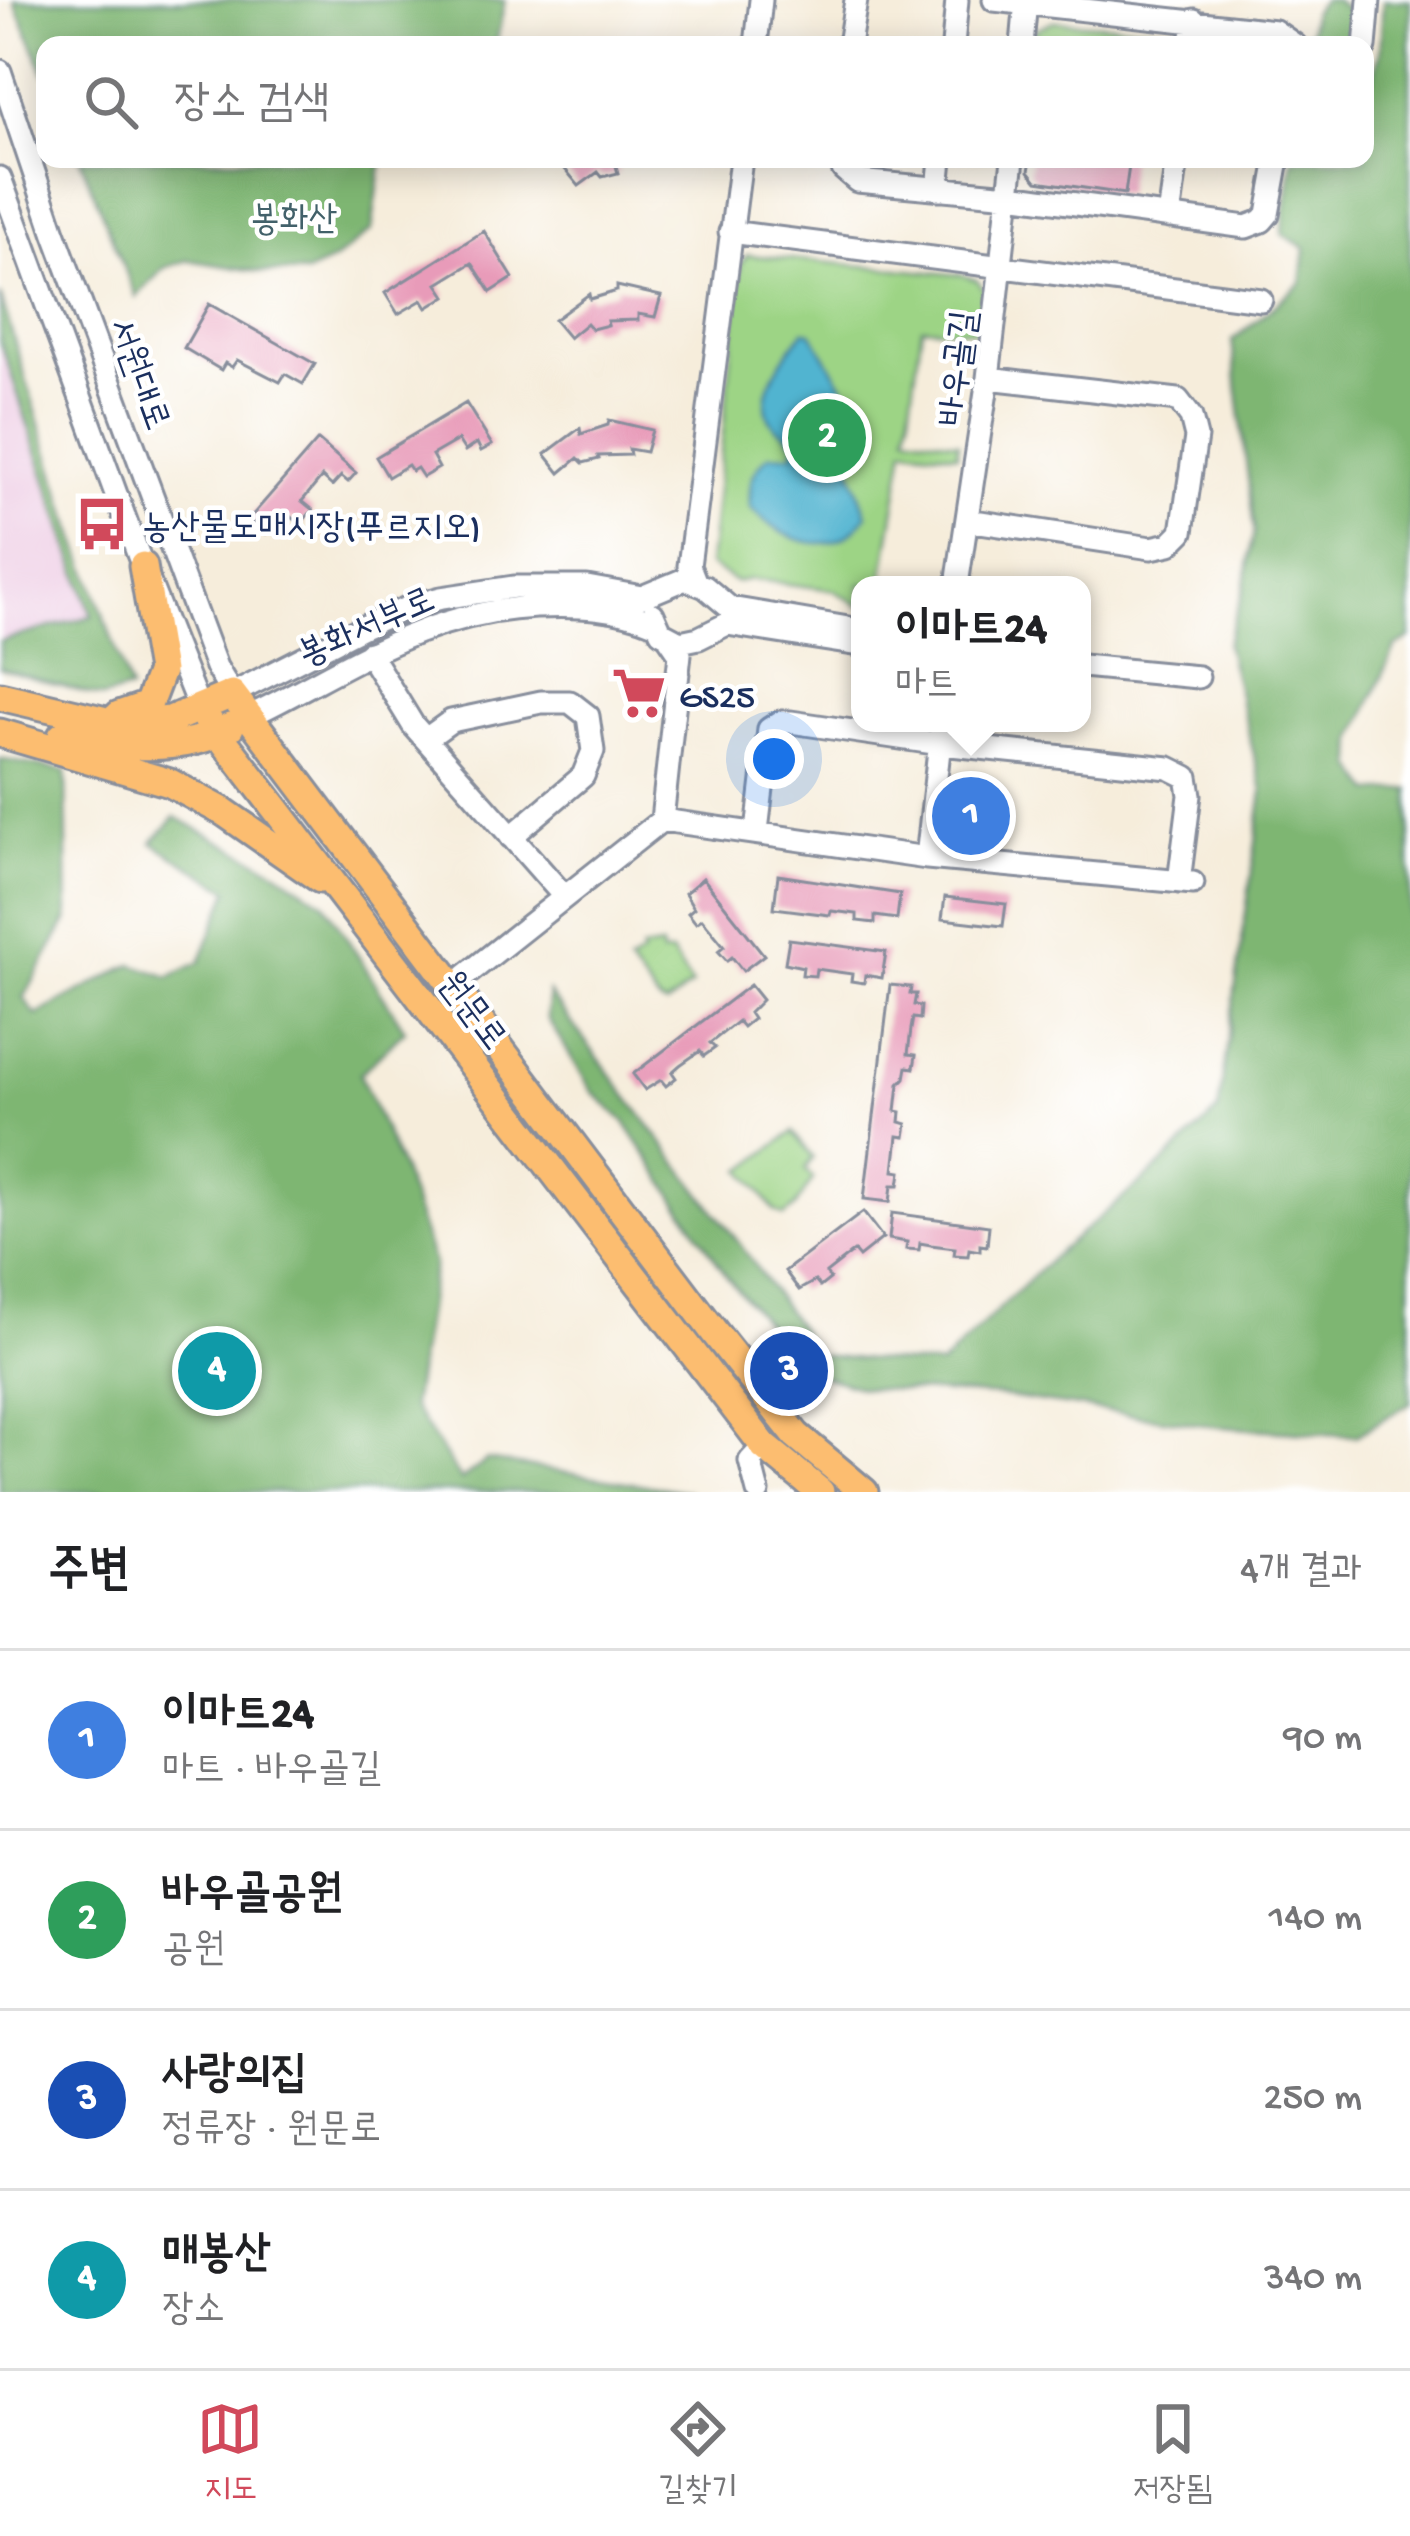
<!DOCTYPE html>
<html lang="ko">
<head>
<meta charset="utf-8">
<style>
	:root { --surface:#fff; --page:#f2f2f2; --text:#202124; --muted:#757577; --line:#e0e0e0; --accent:#d1495b }
	body { margin:0; font-family:"Gochi Hand","Poor Story",sans-serif; background:var(--page); color:var(--text) }
	.you { position:absolute; left:774px; top:759px; width:42px; height:42px; margin:-30px; border:9px solid #fff; border-radius:50%; background:#1a73e8; box-shadow:0 0 0 18px #1a73e833 }
	.badge { display:grid; place-items:center; width:78px; height:78px; border-radius:50%; background:var(--accent); color:#fff; font-size:39px; font-weight:700 }
	.pin { position:absolute; translate:-50% -50%; border:6px solid #fff; box-shadow:0 3px 12px #0006 }
	.popup { position:absolute; left:851px; top:576px; width:240px; height:156px; box-sizing:border-box; display:grid; place-content:center; border-radius:24px; background:var(--surface); filter:drop-shadow(0 3px 9px #0005); font-size:39px; white-space:nowrap; color:var(--muted) }
	.popup b { font-size:45px; color:var(--text) }
	.popup::after { content:''; position:absolute; left:50%; top:100%; margin-left:-24px; border:24px solid transparent; border-top-color:var(--surface) }
	.list { margin:0; padding:0; list-style:none }
	h2 { display:flex; justify-content:space-between; align-items:center; height:156px; margin:0; padding:0 48px; font-size:51px }
	h2 small { font-size:39px; font-weight:400; color:var(--muted) }
	.list li { display:grid; grid-template-columns:78px 1fr auto; gap:36px; align-items:center; box-sizing:border-box; height:180px; padding:0 48px; border-top:3px solid var(--line) }
	.list b { display:block; font-size:45px; white-space:nowrap }
	.list p { margin:0; font-size:39px; white-space:nowrap; color:var(--muted) }
	.list em { font-size:39px; font-style:normal; color:var(--muted) }
	.icon { flex:none; width:66px; height:66px; fill:none; stroke:currentColor; stroke-width:2; stroke-linecap:round; stroke-linejoin:round }
	.map { position:relative; flex:none; width:1410px; height:1492px; overflow:hidden }
	.search { position:absolute; background:var(--surface); box-shadow:0 6px 30px #0003; left:36px; right:36px; top:36px; height:132px; display:flex; align-items:center; gap:30px; box-sizing:border-box; padding:0 42px; border-radius:24px; color:var(--muted); font-size:45px }
	.sheet { height:876px; background:var(--surface) }
	nav { display:flex; justify-content:space-around; align-items:center; box-sizing:border-box; height:168px; border-top:3px solid var(--line); background:var(--surface); font-size:33px; color:var(--muted) }
	nav a { display:grid; justify-items:center; gap:6px }
	nav .on { color:var(--accent) }
	.map>svg:first-child { display:block }
	.built { fill:#efd0e6 }
	.green { fill:#9dd485; stroke:#5c8272; stroke-width:3 }
	.forest { fill:#7eb672; stroke:#4c7268; stroke-width:3 }
	.water { fill:#51b4d0; stroke:#367297; stroke-width:3 }
	.building { fill:#e89bb9 }
	.lines { fill:none; stroke-linecap:round; stroke-linejoin:round }
	.minor-casing { stroke:#888e9c; stroke-width:27 }
	.major-casing { stroke:#888e9c; stroke-width:33 }
	.minor { stroke:#fff; stroke-width:21 }
	.major { stroke:#fcbd6f; stroke-width:27 }
	.labels { text-anchor:middle; stroke-width:9; stroke-linejoin:round; paint-order:stroke }
	.park-label { font-size:36px; fill:#42616a; stroke:#fff }
	.street-label { font-size:36px; fill:#1b2f5e; stroke:#fff }
	.poi-label { font-size:36px; fill:#1b2f5e; stroke:#fff; text-anchor:start }
</style>
</head>
<body>
<div class="map">
<svg width="1410" height="1492" viewBox="0 0 1410 1492">
	<rect width="100%" height="100%" fill="#fff"/>
	<filter id="ink" filterUnits="userSpaceOnUse"><feTurbulence type="fractalNoise" baseFrequency=".00833" numOctaves="2"/><feDisplacementMap in="SourceGraphic" scale="24" xChannelSelector="R" yChannelSelector="G"/><feConvolveMatrix kernelMatrix="1 2 1 2 8 2 1 2 1" color-interpolation-filters="sRGB"/></filter>
	<filter id="wash" filterUnits="userSpaceOnUse"><feTurbulence type="fractalNoise" baseFrequency=".004" numOctaves="4" result="noise"/><feDisplacementMap in="SourceGraphic" scale="48" xChannelSelector="R" yChannelSelector="G"/><feGaussianBlur stdDeviation="2.7" result="paint"/><feColorMatrix in="noise" values="0 0 0 0 0 0 0 0 0 0 0 0 0 0 0 0 0 1.4 0 .05"/><feComposite in="paint" operator="in"/></filter>
	<g filter="url(#wash)">
		<rect width="100%" height="100%" fill="#f6eddb"/>
		<path class="built" d="M0,341L92,616L4,642L0,641Z"/>
		<path class="green" d="M1053,21L1158,28L1169,37L1171,45H1034L1035,30Z
			M747,255L962,275L977,280L984,290L976,331L922,327L907,434L958,442L957,454L905,448L882,585H860V606L833,590L751,579L735,582L709,565L741,263Z
			M661,947L662,954L671,953L692,985L666,1005L660,1003L629,964L642,955L641,950Z
			M793,1132L813,1158L805,1169L813,1179L795,1207L784,1216L775,1211L743,1170Z"/>
		<path class="forest" d="M14,0H505L496,45H45V75Z
			M1323,0H1335L1351,13L1347,45H1308L1312,12Z
			M1383,0H1410V639L1395,648L1355,738L1354,766L1372,792L1410,789V1403L1356,1436L1220,1427L1000,1396L862,1388L806,1371L728,1278L624,1121L592,1091L547,1018L548,992L739,1243L818,1355L940,1366L1058,1252L1155,1171L1218,1111L1263,791L1226,644L1244,589L1254,530L1232,341L1301,283L1305,248L1282,234L1293,159H1365V79L1372,80L1380,52Z
			M80,159H382L372,230L333,261L306,273L261,272L188,260L164,268L136,297Z
			M0,294L67,512L130,690L103,698L0,668V641L92,616L0,341Z
			M0,759L66,771L68,919L24,998L36,1015L132,964L169,977L200,962L229,890L152,843L175,817L270,867L324,902L405,1030L360,1074L402,1171L434,1264L412,1406L461,1480L487,1460L690,1492H0Z"/>
		<path class="water" d="M804,331L811,332L861,416L843,445L867,515C835,563 784,542 750,507C749,482 751,472 769,455L793,454L795,444C789,433 781,433 774,425C750,398 787,352 804,331Z"/>
		<g id="blocks">
			<path class="building" d="M576,159H614L618,173L602,177L598,172L579,186L564,168Z
				M1031,159H1130L1125,194L1037,181L1029,171Z
				M484,231L513,278L491,292L472,263L438,284L446,296L427,308L422,300L398,314L385,293Z
				M617,286L661,296L655,317L638,314V320L607,321L608,325L592,329L587,323L569,338L554,320L589,294L590,299L617,291Z
				M209,304L315,364L303,384L285,374L280,382L237,360L232,367L225,363L221,370L184,348Z
				M466,403L492,445L481,451L477,443L465,451L458,440L432,455L439,468L423,477L417,468L412,471L408,465L388,477L376,457Z
				M609,420L652,430L646,452L629,449L630,455L598,456L599,459L583,463L578,458L560,473L545,454L580,428L581,434L608,425Z
				M318,440L356,473L348,482L341,476L332,486L322,477L302,501L313,510L300,524L292,517L287,522L281,517L266,534L249,519Z
				M778,875L900,894L897,919L875,916V923L857,921V914L831,911L830,915L774,908Z
				M703,878L764,955L743,971L732,957L727,961L718,951L724,946L702,919L696,923L688,913L694,908L685,893Z
				M945,897L1006,904L1003,926L942,919Z
				M789,939L886,952L882,978L865,975L864,983L851,981L852,974L816,969L815,976L802,975L803,967L785,963Z
				M750,985L762,1000L749,1013L753,1019L743,1027L738,1021L710,1043L715,1048L704,1056L700,1051L680,1065L672,1072L676,1078L666,1086L661,1080L645,1090L633,1074Z
				M890,985L911,987L910,994H916L914,1005L921,1006L920,1019L913,1018L911,1029L908,1054L916,1055L914,1068L907,1067L905,1078L899,1084L896,1111L901,1112L900,1122L907,1124L905,1137L898,1136L894,1171L901,1172L899,1185H892L890,1202L864,1199Z
				M863,1212L883,1238L859,1257L854,1251L845,1258L826,1273L830,1279L820,1287L815,1281L799,1290L785,1271Z
				M892,1213L989,1226L987,1246L980,1245V1251L969,1249L968,1256L954,1255L955,1248L931,1245L920,1243L919,1250L906,1249L907,1242L889,1239Z"/>
		</g>
	</g>
	<g filter="url(#ink)">
		<use href="#blocks" fill-opacity="0" stroke="#888e9c" stroke-width="3"/>
		<g class="lines">
			<defs>
				<path id="minor" d="M994,0L1275,31L1295,45
					M756,45L761,0
					M849,45L856,0
					M953,45L957,0
					M1022,45L1026,0
					M1191,45L1194,20
					M1365,47L1369,0
					M0,71L54,232L216,667L232,694L363,627L411,606L441,598L514,587H587L642,597L685,579L705,587L730,608L860,630
					M843,159V169L857,181L1010,195L1246,227L1262,221L1268,214L1278,159
					M0,178L138,554L200,710
					M938,189L941,159
					M1169,217L1177,159
					M730,232L1261,300
					M967,520L1151,548L1170,544L1182,532L1196,437L1191,417L1178,400L988,378
					M695,581L689,566L741,159
					M957,585L988,378L1013,159
					M653,614L661,632L680,642L699,638L727,624L860,645
					M369,653L413,725L563,895
					M1082,666L1198,677
					M250,716C349,668 420,613 536,607C578,605 617,607 655,623
					M426,739L451,721L541,702H570L588,716L593,751L583,776L511,837
					M662,820L680,654L669,638
					M757,831L769,729L780,722H791L941,744L1169,768L1187,777L1190,795L1179,882
					M927,858L942,723
					M465,976L662,820L927,858L1193,883
					M758,1492L750,1461L764,1446"/>
				<path id="major" d="M0,696L123,725L170,720L232,694L715,1333L796,1435L864,1492
					M200,710L764,1446L820,1492
					M119,715L148,705L161,671L143,566
					M0,733L170,783L224,812L320,879
					M62,736C112,747 185,754 230,727"/>
			</defs>
			<use href="#minor" class="minor-casing"/>
			<use href="#major" class="major-casing"/>
			<use href="#minor" class="minor"/>
			<use href="#major" class="major"/>
		</g>
	</g>
	<defs>
		<symbol id="bus-bare" viewBox="-9 -9 18 18"><path d="M-5-6H5V4H4V6H2V4H-2V6H-4V4H-5ZM-3.5-4V0h7V-4ZM-3.5 1.2v1.5H-2V1.2ZM2 1.2v1.5H3.5V1.2Z" fill="#d1495b" stroke="#fff" stroke-width="2.5" paint-order="stroke"/></symbol>
		<symbol id="supermarket-bare" viewBox="-9 -9 18 18"><path d="M-6-5.5h2.5l.6 2H6L4.5 2H-2.5L-4.4-4H-6ZM-1.5 3.2a1.3 1.3 0 1 0 .1 0ZM3 3.2a1.3 1.3 0 1 0 .1 0Z" fill="#d1495b" stroke="#fff" stroke-width="2.5" paint-order="stroke"/></symbol>
	</defs>
	<g fill-rule="evenodd">
		<use href="#bus-bare" x="64" y="486" width="76" height="76"/>
		<use href="#supermarket-bare" x="601" y="655" width="76" height="76"/>
	</g>
	<g class="labels">
		<g class="park-label">
			<text x="294" y="229">봉화산</text>
		</g>
		<g class="street-label">
			<text transform="translate(955 368) rotate(-83)" y="13">바우골길</text>
			<text transform="translate(142 373) rotate(70)" y="13">서원대로</text>
			<text transform="translate(365 624) rotate(-24)" y="13">봉화서부로</text>
			<text transform="translate(475 1009) rotate(53)" y="13">원문로</text>
		</g>
		<g class="poi-label">
			<text x="142" y="537">농산물도매시장(푸르지오)</text>
			<text x="679" y="706">GS25</text>
		</g>
	</g>
</svg>
<div class="you"></div>
<div class="pin badge" style="left:971px;top:816px;background:#3f7fe0">1</div>
<div class="popup"><b>이마트24</b>마트</div>
<div class="pin badge" style="left:827px;top:438px;background:#2e9e5b">2</div>
<div class="pin badge" style="left:789px;top:1371px;background:#1a4fb4">3</div>
<div class="pin badge" style="left:217px;top:1371px;background:#0f9aa8">4</div>
<div class="search"><svg class="icon" aria-label="search" viewBox="0 0 24 24"><circle cx="10" cy="10" r="6"/><path d="M15 15l6 6"/></svg>장소 검색</div>
</div>
<section class="sheet">
<h2>주변<small>4개 결과</small></h2>
<ul class="list">
<li><span class="badge" style="background:#3f7fe0">1</span><div><b>이마트24</b><p>마트 · 바우골길</p></div><em>90 m</em></li>
<li><span class="badge" style="background:#2e9e5b">2</span><div><b>바우골공원</b><p>공원</p></div><em>140 m</em></li>
<li><span class="badge" style="background:#1a4fb4">3</span><div><b>사랑의집</b><p>정류장 · 원문로</p></div><em>250 m</em></li>
<li><span class="badge" style="background:#0f9aa8">4</span><div><b>매봉산</b><p>장소</p></div><em>340 m</em></li>
</ul>
</section>
<nav>
<a class="on"><svg class="icon" aria-label="map" viewBox="0 0 24 24"><path d="M3 6l6-2 6 2 6-2v14l-6 2-6-2-6 2zM9 4v14M15 6v14"/></svg>지도</a>
<a><svg class="icon" aria-label="directions" viewBox="0 0 24 24"><path d="M12 3l9 9-9 9-9-9zM9 14v-3h6M13 9l2 2-2 2"/></svg>길찾기</a>
<a><svg class="icon" aria-label="saved" viewBox="0 0 24 24"><path d="M7 4h10v16l-5-4-5 4z"/></svg>저장됨</a>
</nav>
</body>
</html>
